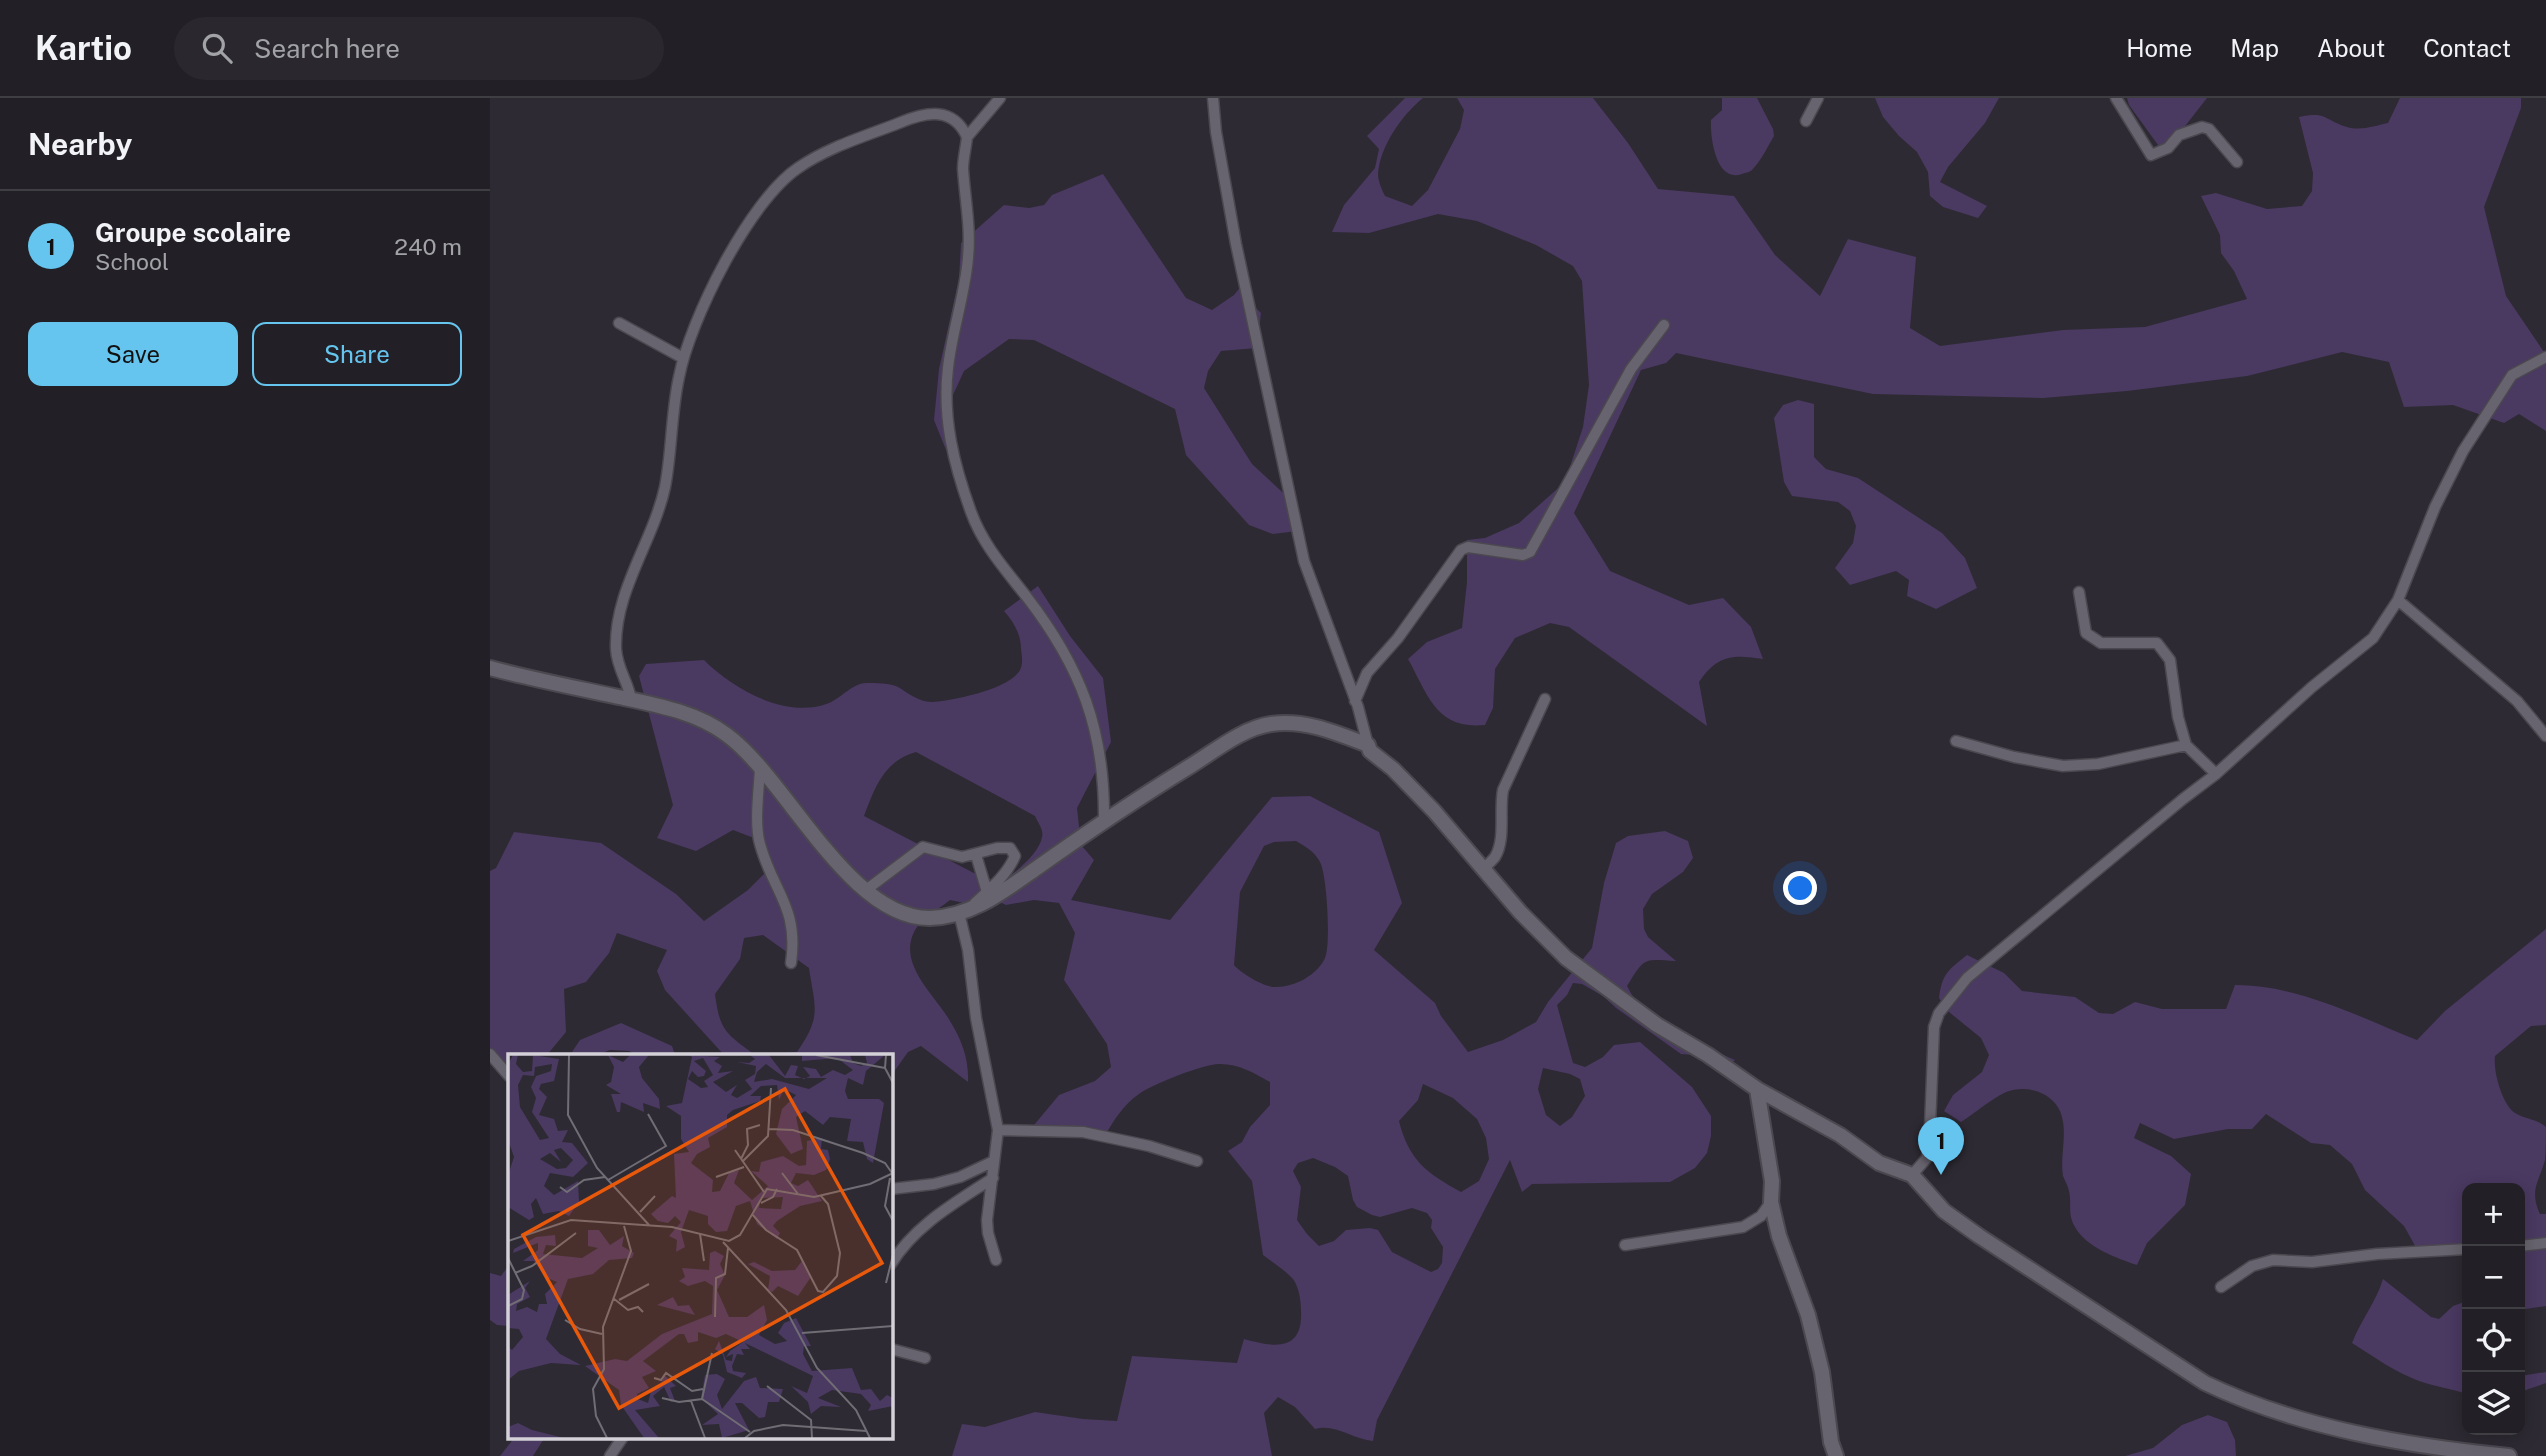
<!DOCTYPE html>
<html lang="en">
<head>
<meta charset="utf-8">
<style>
	:root { --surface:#222026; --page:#2a282e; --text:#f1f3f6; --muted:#a2a3a7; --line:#3f3e43; --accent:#65c5ee }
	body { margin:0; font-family:"Public Sans",sans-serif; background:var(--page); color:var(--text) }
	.controls { position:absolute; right:21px; bottom:21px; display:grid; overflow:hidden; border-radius:14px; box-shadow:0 4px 18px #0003 }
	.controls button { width:63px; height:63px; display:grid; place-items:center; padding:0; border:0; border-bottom:2px solid var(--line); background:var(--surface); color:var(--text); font:35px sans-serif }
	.you { position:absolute; left:1311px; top:791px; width:24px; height:24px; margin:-18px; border:5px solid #fff; border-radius:50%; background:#1a73e8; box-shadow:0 0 0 10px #1a73e833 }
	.badge { display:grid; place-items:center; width:46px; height:46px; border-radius:50%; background:var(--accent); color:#111; font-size:23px; font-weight:700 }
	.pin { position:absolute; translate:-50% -58px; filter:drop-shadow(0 2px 4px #0008) }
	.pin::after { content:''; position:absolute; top:37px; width:24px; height:21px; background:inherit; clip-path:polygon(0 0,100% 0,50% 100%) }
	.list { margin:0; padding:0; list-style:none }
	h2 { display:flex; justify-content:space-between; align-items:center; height:91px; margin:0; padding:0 28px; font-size:30px }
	h2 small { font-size:23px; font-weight:400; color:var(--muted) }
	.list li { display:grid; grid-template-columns:46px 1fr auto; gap:21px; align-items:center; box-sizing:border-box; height:112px; padding:0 28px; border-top:2px solid var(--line) }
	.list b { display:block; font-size:26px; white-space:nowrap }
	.list p { margin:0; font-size:23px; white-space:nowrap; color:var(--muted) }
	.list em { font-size:23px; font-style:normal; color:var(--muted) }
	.actions { display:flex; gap:14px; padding:21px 28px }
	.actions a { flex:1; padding:16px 0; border:2px solid var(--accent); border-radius:14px; text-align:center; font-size:24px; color:var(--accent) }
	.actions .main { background:var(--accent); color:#111 }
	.icon { flex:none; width:38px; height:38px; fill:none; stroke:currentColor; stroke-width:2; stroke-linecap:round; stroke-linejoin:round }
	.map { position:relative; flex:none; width:2056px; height:1358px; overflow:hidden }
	header { display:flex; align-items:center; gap:42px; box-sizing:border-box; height:98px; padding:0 35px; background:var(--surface); border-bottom:2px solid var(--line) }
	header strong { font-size:33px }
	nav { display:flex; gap:38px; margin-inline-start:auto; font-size:24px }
	.search { width:490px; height:63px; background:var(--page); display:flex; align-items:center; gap:18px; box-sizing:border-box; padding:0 24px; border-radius:38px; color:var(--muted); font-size:26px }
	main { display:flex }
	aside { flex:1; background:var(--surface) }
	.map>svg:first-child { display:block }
	.green { fill:#4a3961; fill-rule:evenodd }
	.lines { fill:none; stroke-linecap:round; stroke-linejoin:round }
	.street-casing { stroke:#4b4850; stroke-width:13 }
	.secondary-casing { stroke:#4b4850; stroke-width:18 }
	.street { stroke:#68646f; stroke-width:10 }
	.secondary { stroke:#68646f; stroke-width:14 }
	.inset-road { fill:none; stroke:#706d75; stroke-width:2 }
	.view { fill:#e8590c; fill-opacity:0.15; stroke:#e8590c; stroke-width:3.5 }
	.inset-edge { fill:none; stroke:#d4d2d8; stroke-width:3.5 }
</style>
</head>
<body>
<header>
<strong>Kartio</strong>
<div class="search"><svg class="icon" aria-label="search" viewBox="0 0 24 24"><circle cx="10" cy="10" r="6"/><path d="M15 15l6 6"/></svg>Search here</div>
<nav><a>Home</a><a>Map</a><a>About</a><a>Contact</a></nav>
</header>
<main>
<aside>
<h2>Nearby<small></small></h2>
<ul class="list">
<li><span class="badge">1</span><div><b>Groupe scolaire</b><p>School</p></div><em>240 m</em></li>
</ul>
<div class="actions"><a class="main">Save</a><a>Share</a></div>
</aside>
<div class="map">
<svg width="2056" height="1358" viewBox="0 0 2056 1358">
	<rect width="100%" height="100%" fill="#2d2a33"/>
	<path class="green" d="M915,0H933C912,17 890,48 888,76C888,83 892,92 895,98L922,108L938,92L970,31L974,12L967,0H1103L1138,45L1168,91L1244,98L1285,157L1330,198L1358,141L1426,159L1420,230L1450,248L1573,232L1655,229L1757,201L1744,173L1731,155L1730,137L1711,98L1726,95L1777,111L1812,108L1822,93L1823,75L1809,19C1838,13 1833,22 1857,29C1870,33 1885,28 1898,25L1910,0H2031V10L1994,109L2016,198L2056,257V333L2029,316L2014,325L1963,307L1914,309L1899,264L1852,254L1757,278L1637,293L1553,300L1383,296L1186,255L1176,265L1151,272L1084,415L1120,473L1199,507L1233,500L1261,529L1273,561C1243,556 1227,557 1209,584L1217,628L1079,529L1060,525L1025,540L1005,571L1003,610L995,627C946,632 938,597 918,561L937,544L972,530L977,484V442L995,440L1029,425L1075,384L1093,329L1099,287L1092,183L1083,168L1046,147L987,123L948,116L879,135L842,134L854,107L885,70L889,51L877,38Z
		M1232,0H1267L1283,31L1284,38C1278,48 1271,63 1262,72C1260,74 1255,75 1252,76C1226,85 1220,40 1221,22L1232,12Z
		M1385,0H1509L1495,25L1458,69L1450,84L1497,108L1488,120L1453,109L1440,98L1438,74L1427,54L1409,38L1393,19Z
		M1637,0H1717L1678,50L1676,58L1639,7Z
		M613,76L696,200L722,212L744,197L753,186L765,209L771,215L767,250L731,253L718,273L714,290L762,366L804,405L807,433L783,436L759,427L696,357L685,311L544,242L519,241L474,273L452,321L456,352L444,322L449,271L469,181L471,145L514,107L539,110L554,107L562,97Z
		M1308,302L1324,306V359L1336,371L1368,380L1452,435L1475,460L1487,490L1446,511L1417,498L1419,482L1406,473L1360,487L1345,470L1363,445L1366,428L1360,413L1348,404L1302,398L1294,384L1284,320L1293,307Z
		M548,488L580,538L613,580L621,644L587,710L591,747L604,762L581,802L680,822L782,699L820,698L889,734L912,805L884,852L945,905L951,918L978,954L1013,942L1046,924L1058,904L1102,850L1114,785L1126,745L1138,738L1175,733L1198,743L1203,760L1193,774L1162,796L1153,811L1154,831L1158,839L1186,863C1153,861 1155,859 1137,888L1147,906L1222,952L1245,962L1239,967L1217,958L1191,956L1126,910L1113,898L1092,886L1083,885L1077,897L1067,907L1083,965L1095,969L1113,959L1124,947L1150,944L1202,989L1221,1018V1038L1217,1055L1205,1070L1180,1084L1042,1086L1032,1094L1020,1062L887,1322L883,1343C863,1341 844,1325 825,1331L805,1309L788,1299L774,1315L782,1358H462L472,1326L495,1329L545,1314L593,1321L627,1323L642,1258L747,1265L754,1241C783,1249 813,1255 811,1213C811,1203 809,1189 803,1181C795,1172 782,1164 773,1157L762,1083L738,1053L752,1044L760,1029L780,1007V984C764,975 749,966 730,966C716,965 660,987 649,996C633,1007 624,1022 615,1038L544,1027L569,997L605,983L621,969L617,946L574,882L585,835L569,805L544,802L516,807L499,799L479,806L460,802C450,810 430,822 424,834C408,867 445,897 460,923C472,942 479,962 478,984L431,948L418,954L401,978V957H273L307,954C332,918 325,911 319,870L273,837L254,840L250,861L225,896C230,934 236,935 265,957H234L175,892L167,873L177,852L127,835L119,855L96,884L74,891L76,934L57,957H19V969L0,966V773L6,770L24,734L111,745L186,796L214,823L258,792L278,772L269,742L243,732L206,753L167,740L183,707L149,578L156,566L214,562C243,591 297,622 339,605C351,600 363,585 376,585C385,585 401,585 408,589C418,595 429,604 441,604C462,603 513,592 527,576C534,569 532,560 531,551C531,537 524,524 514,513ZM426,654L545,718C548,725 554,732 552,739C550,755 520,781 505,786L374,718C385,689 394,663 426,654ZM806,743C816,749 824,753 830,764C837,777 841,846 835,860C827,877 805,889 786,889C775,890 751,875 744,867L750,794L774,748L784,744ZM1053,970L1080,976L1090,981L1095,998L1082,1019L1070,1028L1056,1017L1048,991ZM933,986L963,1000L987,1021L996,1040L999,1061L989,1083L971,1094C937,1075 919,1063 909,1023L928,1002ZM823,1060L845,1069L858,1078L863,1102L867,1109L882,1117L890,1119L922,1110L937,1115L942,1122L941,1130L953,1149L952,1165L948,1171L941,1174L902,1154L888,1132L880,1130L856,1132L844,1143L829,1148L817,1136L807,1122L811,1089L803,1073L808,1065Z
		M2056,831V927L2041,928L2005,958C2003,973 2012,1006 2025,1015C2035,1021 2047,1021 2056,1029C2056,1039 2056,1053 2055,1062C2049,1084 2039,1092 2050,1116H2056V1208L2030,1212V1090H1977V1155L1964,1153L1936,1158L1928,1153L1914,1128L1875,1092L1862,1066L1840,1047L1821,1045L1776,1016L1762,1031H1738L1684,1041L1650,1025L1644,1040L1681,1058L1701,1076L1695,1107L1657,1145L1647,1167C1626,1160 1596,1149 1585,1129C1577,1115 1582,1107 1579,1093C1578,1088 1575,1083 1573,1078C1570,1061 1576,1041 1573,1024C1570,997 1540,985 1516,994C1501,1001 1485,1015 1471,1024L1454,1013L1463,997L1492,974L1499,957L1491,940L1459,914L1449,900C1452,876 1458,872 1477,857L1514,875L1532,893L1585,899L1609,915L1623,916L1645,904L1672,911H1736L1745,887C1809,887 1869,919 1927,942L1955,913Z
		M131,925L182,948L185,957H147L139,953L120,952L107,957H80L90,942Z
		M19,1167V1228L7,1227L0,1222V1175L11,1178Z
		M1893,1181L1941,1219L1949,1221L1963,1208L1977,1203V1296C1962,1291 1943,1288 1929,1283C1905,1274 1884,1259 1862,1245C1871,1222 1886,1204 1893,1181Z
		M2056,1274V1285L2030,1294V1278Z
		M1718,1317L1737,1324L1745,1342L1746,1358H1635L1663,1350L1692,1327Z
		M25,1339H55L43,1358H10Z"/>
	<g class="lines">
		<defs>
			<path id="street" d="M723,0L726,34L746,146L814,463L868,609L878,647
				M1626,0L1661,57L1678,50L1689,37L1712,29L1719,31L1747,64
				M1316,23L1328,0
				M477,39L510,0
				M129,225L193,260
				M1589,494L1596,535L1611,545H1667L1680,562L1688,619L1696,647L1726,676
				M1908,502L2027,603L2056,638
				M141,601C138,584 127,570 126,551C124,493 163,444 175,389C182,353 181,315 189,279C200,222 259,103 308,70C338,49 376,38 409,25C436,14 463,8 477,39C476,50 473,60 473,71C475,101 481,130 478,160C475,197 462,233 458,270C452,320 464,367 481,414C493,447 515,471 536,498C591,569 615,632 614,723
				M865,603L877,575L908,540L971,452L978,449L1033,457L1040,454L1141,271L1174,227
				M1466,643L1524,659L1573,668L1608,666L1696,647
				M270,670C269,692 264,725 270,746C283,794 309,809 301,865
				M486,757L497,794
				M993,771C996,768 1002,763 1005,759C1016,741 1009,712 1013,692L1055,601
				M376,792L433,749L472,759L507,750H520L525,758C517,777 500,791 485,805
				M469,815L478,852L486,920L508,1032L497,1122L498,1135L506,1162
				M0,956L19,978
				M508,1032L593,1034L659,1048L707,1063
				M1422,1077L1436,1061L1439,1053L1444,929L1449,915L1477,880L1693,701L1726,676L1822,589L1883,540L1908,502L1945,409L1973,353L2022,277L2056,259
				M401,1091L444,1086L470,1079L504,1063
				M1135,1147L1253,1129L1271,1118L1281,1104
				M2030,1148L2056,1145
				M401,1166C425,1127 465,1105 503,1080
				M1731,1189L1762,1168L1783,1162L1822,1164L1887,1156L1977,1151
				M401,1251L435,1260
				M120,1358L133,1339"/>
			<path id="secondary" d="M0,570C41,581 82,589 124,598C162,606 205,613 237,637C297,681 359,821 440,820C480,819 513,794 544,772C596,735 648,700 702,667C726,652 753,630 781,626C815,621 847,635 878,647L880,653L903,671L944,713L1030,814L1076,860L1167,927L1218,957L1267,991L1350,1037L1389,1065L1422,1077L1454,1113L1489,1138L1715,1285C1809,1330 1916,1348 2019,1358
				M1267,991L1282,1083L1281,1104L1289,1138L1318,1217L1332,1274L1341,1344L1346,1358"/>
		</defs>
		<use href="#street" class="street-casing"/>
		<use href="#secondary" class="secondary-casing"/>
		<use href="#street" class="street"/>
		<use href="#secondary" class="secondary"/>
	</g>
	<g transform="translate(18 956)">
		<rect width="385" height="385" fill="#2d2a33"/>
		<path d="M5,1H10L8,10L15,18L24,17L25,1L51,5L46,27L33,30L31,35L39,43L31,61L46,65L50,77L60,76L54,88L64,89L80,109L65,123L42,119L36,132L46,141L70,127L71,148L61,162L51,157L35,160L28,144L23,150L26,163L21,166L0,153V121L6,103L0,86V10ZM44,10L43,17L28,22L23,33L28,44L24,58L41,84L32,86L12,53L10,31L15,21L26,22L27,13ZM53,94L65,106L58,114L49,115L32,105L42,99L53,108L46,96ZM100,1L115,8L122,1H141L131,13L134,24L151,45L152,55L135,49L136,58L113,48L112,58H109L103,40H113L98,31L103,28L106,13ZM181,1L212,3L206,7L214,12L210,19L225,17L205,28L218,38L229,31L223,41L229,44L244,35L237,26L247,20L248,12L229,8L241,9L247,5L242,1H261L277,22L283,11L290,12L287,21L296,25L302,22L295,13L308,15L313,23L325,16L337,21L345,16L329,4L294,7V1H342L345,9L353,12L359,9L357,1H377L358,17L355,31L340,24L337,37L340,45H371L376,49L365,109L359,105L355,88L339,87L343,65L322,63L315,71L297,57L288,63L295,95L283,100L268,80L274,55L288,41L276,35L271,46L269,31L253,32L242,42H253L252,47L225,56L219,61V73L200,84L202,93L189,100L183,109L205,126L204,138L212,137L221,119L231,116L226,129L244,146L260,132L243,117L251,118L253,108L275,102L291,112L298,111L299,87L314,84L313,95L320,96L322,105L318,116L306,121L288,119L283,129L290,132L300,126L314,147L292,152L269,167L265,172L272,179L269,185L249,170L242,147L228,152L219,177L208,178L200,170V162L181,156L173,178L177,193L168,198L169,186L161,182L173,168L167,162L160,169L150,167L143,160L164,142L168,144L166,100L181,98L173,85V62L158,52L174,49L184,3ZM195,4L205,21L196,27L200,33L193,34L180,25L184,17L190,23L196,22L198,17L186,7ZM258,10L277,24H319L301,35L264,25L246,28L249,18ZM275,143L273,155L251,154L253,144ZM80,176H91L102,191L116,182L114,192L126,199L124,204L101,206L85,220L60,225L38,285L52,300L73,311L43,309L11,317L0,326V293L4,296L15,283L11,275L0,274V241L22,227L17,234L22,243L9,250L8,257L19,253L29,258L31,250H39L37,240L49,228L37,223L26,207H15L30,196V189L5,199L6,195L28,183L47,181L48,192L38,191L35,200L74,204L90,194L80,192ZM290,196L303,223L290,242L270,232L264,238L260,236L262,222L240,210L246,208L264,217L287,216L294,207ZM207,197L216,202L212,210L217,221L209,236L221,263H239L256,251L259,266L251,281L267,290L279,287L270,279L276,269L288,264L303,292H296L295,300L304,317L344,314L353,336L363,335L372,347L379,341L385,344V352L360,357L363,351L353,340L324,336L310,344L333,353L313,352L303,360L300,348L283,332L299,339L305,322L237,289L242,295H233L236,301L229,300L224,312L225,317L238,319L234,324L219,318L215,301L207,295L211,287L218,306L224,307L225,300L218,303L222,297L235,288L218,280L208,284L190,278V287L180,289L176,280H171L135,307L148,317L134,323L141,334L129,340L130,345L140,349L143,337L154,330L155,320L168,332L162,334L167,347L163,348L156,333L145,342L152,352L127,356L151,384H136L113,351L111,336L77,312L107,305L119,307L154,280L204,260L205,232L197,227L180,232L171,227L177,223L174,214L201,216L202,199ZM165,243L170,252L181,251L187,261L149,251ZM209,320L217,325L209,341L214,355L236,327L248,323L252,334L275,335L271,348H260L257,363L251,364L234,349H227L241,376L214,384L211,370L194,371L210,360L193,344L197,321ZM10,369L24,376L56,384H0V373Z" fill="#4a3961" fill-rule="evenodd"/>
		<path class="inset-road" d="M61,1L60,61L89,114L141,171M308,1L377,14M378,1L377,14L385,29M261,75L285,76L355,99L377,109L384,119M227,96L256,138M233,105L240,91L239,75L252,71M234,108L260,82L263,34M274,119L290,140M208,123L236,113M382,124L377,152L385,167M100,126L158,92L140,60M52,133L59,138L76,126L97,123M253,149L265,143L269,135M132,158L147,142M244,160L258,176L289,196L310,237L315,238L329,222L332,199L320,150L313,142M192,180L196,207M0,187L63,166L164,173L221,187L232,181L259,135L306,143L362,130L385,119M215,188L278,256L309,314L348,356L362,384M0,204L16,236L14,245L0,252M7,219L24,212L68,179M378,229L385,201M105,244L120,256L130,253L135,258M111,246L141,230M207,263L208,224L217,220L220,194M57,266L72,275L94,280M294,279L385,272M146,324L153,326L158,319L184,337L195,335M259,332L303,366L304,384M154,344L171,348L194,345L204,299M194,345L242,378M183,347L197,384M99,384L88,362L85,335L96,315L95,273L123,197L116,172M237,384L246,377L275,371L358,377"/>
		<path class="view" d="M277,35L374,209L111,354L15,181Z"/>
		<rect width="385" height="385" class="inset-edge"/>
	</g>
</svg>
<div class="controls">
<button>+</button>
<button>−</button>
<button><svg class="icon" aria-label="locate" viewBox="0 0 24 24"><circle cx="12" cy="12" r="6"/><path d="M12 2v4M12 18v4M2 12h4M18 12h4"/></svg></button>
<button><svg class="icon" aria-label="layers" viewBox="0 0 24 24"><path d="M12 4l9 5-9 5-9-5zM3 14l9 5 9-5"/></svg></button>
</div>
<div class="you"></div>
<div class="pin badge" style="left:1451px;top:1077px">1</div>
</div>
</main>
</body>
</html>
